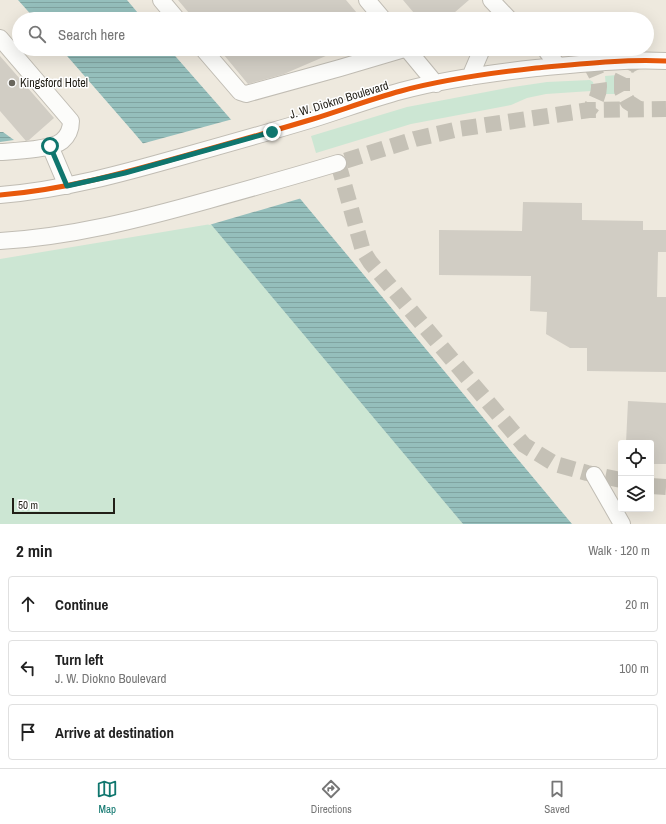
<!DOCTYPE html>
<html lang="en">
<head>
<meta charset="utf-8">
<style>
	:root { --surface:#fff; --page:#f2f2f2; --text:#222; --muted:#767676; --line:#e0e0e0; --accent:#0f766e }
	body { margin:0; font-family:"Archivo Narrow",sans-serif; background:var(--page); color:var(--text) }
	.controls { position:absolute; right:12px; bottom:12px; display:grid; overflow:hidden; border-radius:4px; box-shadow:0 4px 16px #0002 }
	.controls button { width:36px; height:36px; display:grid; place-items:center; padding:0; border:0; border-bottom:1px solid var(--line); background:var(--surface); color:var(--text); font:20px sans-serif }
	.scale { position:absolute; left:12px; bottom:10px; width:103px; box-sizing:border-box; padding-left:4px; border:2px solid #221f17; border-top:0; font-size:11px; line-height:14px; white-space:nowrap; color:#221f17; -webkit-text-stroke:3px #fff; paint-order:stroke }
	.stop { position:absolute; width:12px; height:12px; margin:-9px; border:3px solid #0f766e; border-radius:50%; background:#fff }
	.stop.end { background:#0f766e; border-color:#fff; box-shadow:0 1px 4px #0008 }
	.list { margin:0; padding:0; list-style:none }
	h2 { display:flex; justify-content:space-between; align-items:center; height:52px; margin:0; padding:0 16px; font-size:17px }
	h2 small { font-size:13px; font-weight:400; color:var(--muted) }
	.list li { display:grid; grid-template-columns:26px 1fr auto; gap:12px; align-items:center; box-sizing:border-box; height:56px; margin:0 8px 8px; padding:0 8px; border:1px solid var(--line); border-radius:4px }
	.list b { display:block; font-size:15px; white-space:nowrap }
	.list p { margin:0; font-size:13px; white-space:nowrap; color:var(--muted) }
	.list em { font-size:13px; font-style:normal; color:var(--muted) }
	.icon { flex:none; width:22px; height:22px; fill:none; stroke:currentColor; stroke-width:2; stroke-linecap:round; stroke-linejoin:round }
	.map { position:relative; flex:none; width:666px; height:524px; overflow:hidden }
	.search { position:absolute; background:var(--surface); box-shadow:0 4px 16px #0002; left:12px; right:12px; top:12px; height:44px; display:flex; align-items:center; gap:10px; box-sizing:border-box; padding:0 14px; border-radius:22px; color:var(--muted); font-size:15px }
	.sheet { height:244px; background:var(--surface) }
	nav { display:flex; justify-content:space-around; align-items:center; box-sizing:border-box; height:56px; border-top:1px solid var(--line); background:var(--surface); font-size:11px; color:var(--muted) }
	nav a { display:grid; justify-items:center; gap:2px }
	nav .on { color:var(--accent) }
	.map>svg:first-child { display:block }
	.grass { fill:#cce6d3 }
	.water { fill:url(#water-rules) }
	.pier { fill:#eee9de }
	.building { fill:#d1cdc4 }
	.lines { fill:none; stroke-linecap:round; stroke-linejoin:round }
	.minor-tunnel { stroke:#c5c1b6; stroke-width:16; stroke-dasharray:16 8; stroke-linecap:butt }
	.minor-casing { stroke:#c1bdb4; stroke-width:18 }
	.minor { stroke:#fcfcfa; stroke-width:16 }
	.cycleway-casing { stroke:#fff; stroke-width:8 }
	.cycleway { stroke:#e8590c; stroke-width:5 }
	.route { stroke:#0f766e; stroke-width:5 }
	.poi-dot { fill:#69665d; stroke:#fff; stroke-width:1.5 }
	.labels { text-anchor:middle; stroke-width:3; stroke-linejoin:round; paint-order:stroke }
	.poi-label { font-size:12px; fill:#221f17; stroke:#fff; text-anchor:start }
	.street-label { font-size:12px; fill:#221f17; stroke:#fff }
</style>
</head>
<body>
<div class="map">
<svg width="666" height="524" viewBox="0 0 666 524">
	<defs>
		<pattern id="water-rules" width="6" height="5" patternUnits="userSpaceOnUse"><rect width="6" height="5" fill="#95bfbc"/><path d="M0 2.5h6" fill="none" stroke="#80a4a1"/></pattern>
	</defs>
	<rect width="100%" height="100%" fill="#eee9de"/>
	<path class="grass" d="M617,75L615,82V94H604L606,88L605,76Z
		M590,80L593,82L594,87L591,91L546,94L527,98L511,105L411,124L316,153L311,136L407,107L507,88L547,82Z
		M211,224L439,495L463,524H0V259Z"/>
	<path class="water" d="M18,0H127L143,19H35Z
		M61,49H169L292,189L572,524H463L135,134Z
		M0,132H3L14,140L0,142Z"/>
	<path class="pier" d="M233,119L302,198L209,225L141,144Z"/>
	<path class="building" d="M178,0H346L362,19H194Z
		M403,0H469L447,19H419Z
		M219,49H342L284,74L248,84Z
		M0,56L54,118L29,140L26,141L0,111Z
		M523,202L582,203V220L643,221V230H666V252H658L657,297H666V372L587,371V348H570L546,334L547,312L530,311L531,276L439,275V230L522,231Z
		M628,401L666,403V464H651V443H626Z"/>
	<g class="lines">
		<path class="minor-tunnel" d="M639,60L628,66L622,78V91L628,102L639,109
			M588,62C602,79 603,93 589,110
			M621,480L587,473L555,464L524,445L370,262L363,251L338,163L415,139L459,129L589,110L666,109
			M651,486L666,487"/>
		<defs>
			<path id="minor" d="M161,0L177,19
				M367,0L383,19
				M491,0L509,19
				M0,38L71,121C71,129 68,136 62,141C51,150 15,151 0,152
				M203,49L240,92L246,94L340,68L404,49
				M407,49L436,84
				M545,49L558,66
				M470,77L482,49
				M50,146L67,186
				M0,195C63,190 124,173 184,156C227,144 270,132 313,119C342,110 371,99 401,91C445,79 491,73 536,68C580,64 622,59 666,61
				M0,241C71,237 141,219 209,200C252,188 295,176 338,163
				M594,475L622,524"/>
		</defs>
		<use href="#minor" class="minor-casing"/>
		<use href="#minor" class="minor"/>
		<defs>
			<path id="cycleway" d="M0,195C63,190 124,173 184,156C227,144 270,132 313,119C342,110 371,99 401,91C445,79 491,73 536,68C580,64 622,59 666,61"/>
		</defs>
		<use href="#cycleway" class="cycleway-casing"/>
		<use href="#cycleway" class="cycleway"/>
	</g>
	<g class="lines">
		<path class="route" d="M50,146L67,186L125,173L272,132"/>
	</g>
	<circle class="poi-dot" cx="12" cy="83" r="4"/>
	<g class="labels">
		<g class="poi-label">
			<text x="20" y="87">Kingsford Hotel</text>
		</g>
		<g class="street-label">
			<text transform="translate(339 100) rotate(-17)" y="4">J. W. Diokno Boulevard</text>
		</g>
	</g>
</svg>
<div class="controls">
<button><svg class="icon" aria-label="locate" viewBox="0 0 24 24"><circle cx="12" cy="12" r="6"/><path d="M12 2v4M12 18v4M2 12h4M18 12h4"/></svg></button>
<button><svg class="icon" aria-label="layers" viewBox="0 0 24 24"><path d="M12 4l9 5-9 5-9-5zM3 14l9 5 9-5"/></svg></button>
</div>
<div class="scale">50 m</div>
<div class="stop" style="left:50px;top:146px"></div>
<div class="stop end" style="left:272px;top:132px"></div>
<div class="search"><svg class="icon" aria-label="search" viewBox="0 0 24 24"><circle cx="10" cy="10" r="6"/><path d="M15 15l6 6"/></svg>Search here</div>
</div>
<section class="sheet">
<h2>2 min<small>Walk · 120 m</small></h2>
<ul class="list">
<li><svg class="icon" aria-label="ahead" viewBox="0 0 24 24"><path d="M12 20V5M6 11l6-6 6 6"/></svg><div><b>Continue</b></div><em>20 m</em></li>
<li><svg class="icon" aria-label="left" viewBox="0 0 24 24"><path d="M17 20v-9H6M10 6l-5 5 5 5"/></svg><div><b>Turn left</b><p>J. W. Diokno Boulevard</p></div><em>100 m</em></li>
<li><svg class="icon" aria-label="arrive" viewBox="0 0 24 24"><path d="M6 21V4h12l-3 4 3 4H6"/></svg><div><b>Arrive at destination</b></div></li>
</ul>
</section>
<nav>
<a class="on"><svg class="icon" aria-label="map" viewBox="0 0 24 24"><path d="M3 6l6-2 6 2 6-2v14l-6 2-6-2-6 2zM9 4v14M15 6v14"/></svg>Map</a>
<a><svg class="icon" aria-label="directions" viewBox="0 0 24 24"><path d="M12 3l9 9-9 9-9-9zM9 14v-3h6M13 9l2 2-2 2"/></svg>Directions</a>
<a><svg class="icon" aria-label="saved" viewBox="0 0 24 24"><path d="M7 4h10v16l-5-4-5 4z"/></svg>Saved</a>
</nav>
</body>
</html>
